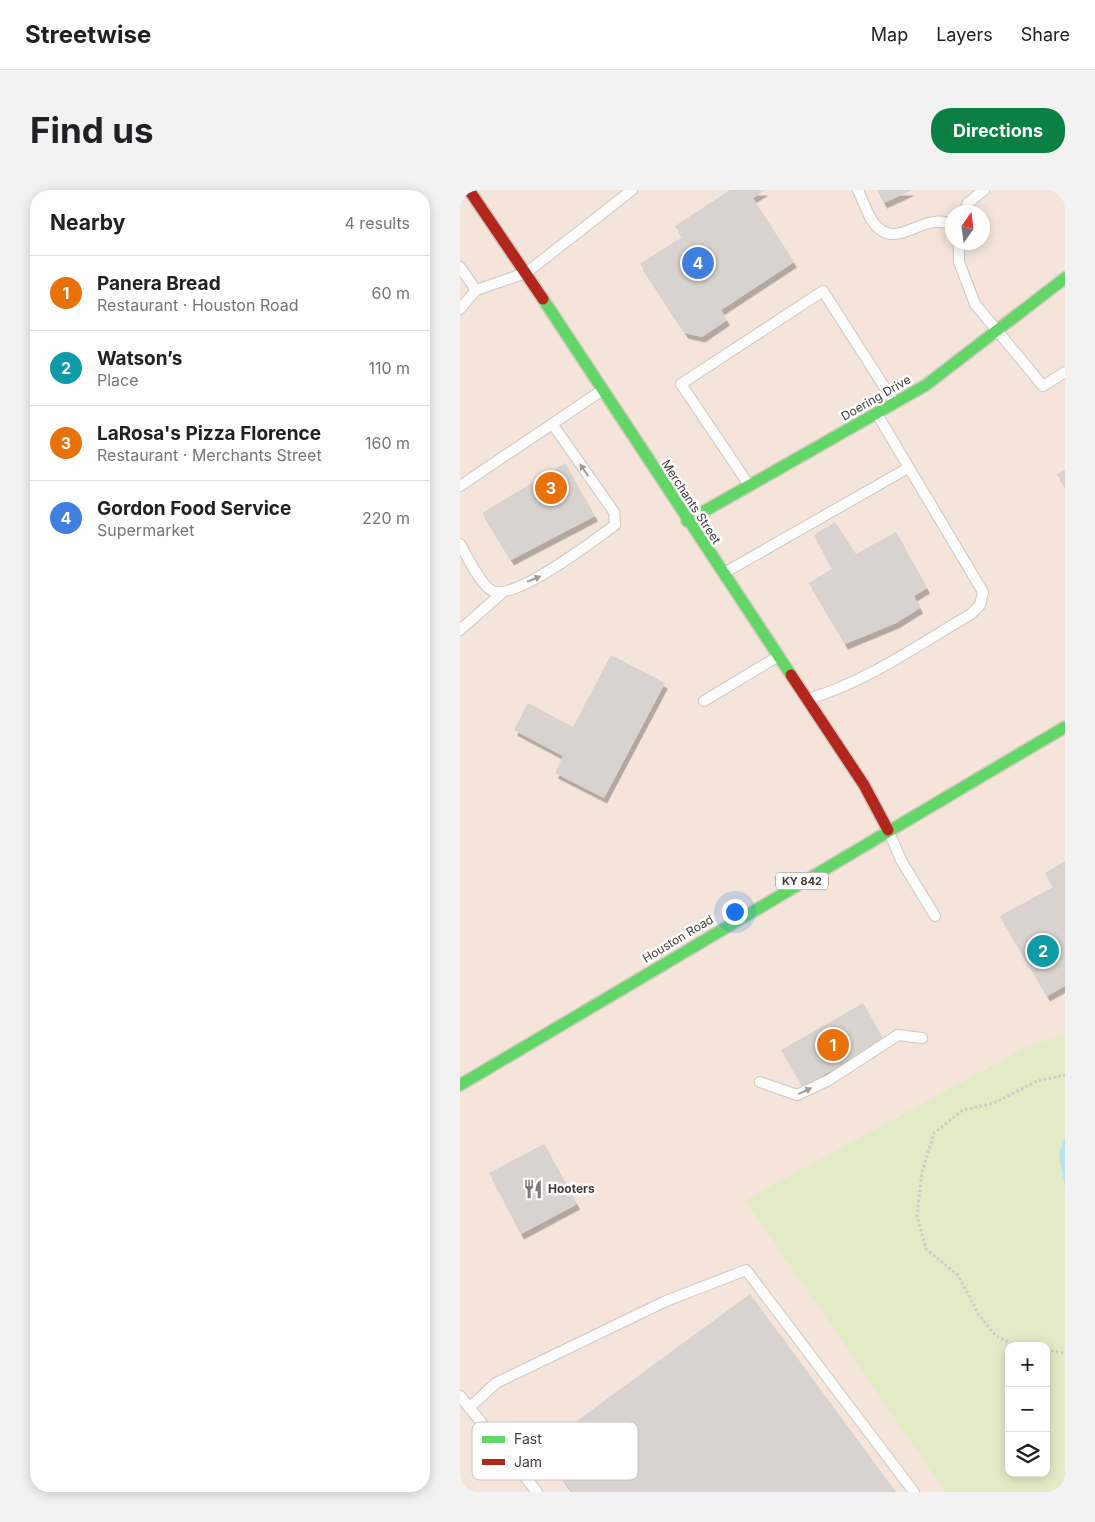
<!DOCTYPE html>
<html lang="en">
<head>
<meta charset="utf-8">
<style>
	:root { --surface:#fff; --page:#f2f2f2; --text:#202124; --muted:#757577; --line:#e0e0e0; --accent:#0b8043 }
	body { margin:0; font-family:Inter,sans-serif; background:var(--page); color:var(--text) }
	.controls { position:absolute; right:15px; bottom:15px; display:grid; overflow:hidden; border-radius:10px; box-shadow:0 2px 12px #0003 }
	.controls button { width:45px; height:45px; display:grid; place-items:center; padding:0; border:0; border-bottom:1px solid var(--line); background:var(--surface); color:var(--text); font:25px sans-serif }
	.compass { position:absolute; left:485px; top:15px; width:45px; height:45px; border-radius:50%; background:var(--surface); box-shadow:0 2px 12px #0003; rotate:14deg }
	.you { position:absolute; left:274px; top:721px; width:18px; height:18px; margin:-12px; border:4px solid #fff; border-radius:50%; background:#1a73e8; box-shadow:0 0 0 8px #1a73e833 }
	.badge { display:grid; place-items:center; width:32px; height:32px; border-radius:50%; background:var(--accent); color:#fff; font-size:16px; font-weight:700 }
	.pin { position:absolute; translate:-50% -50%; border:2px solid #fff; box-shadow:0 1px 5px #0006 }
	.list { margin:0; padding:0; list-style:none }
	h2 { display:flex; justify-content:space-between; align-items:center; height:65px; margin:0; padding:0 20px; font-size:21px }
	h2 small { font-size:16px; font-weight:400; color:var(--muted) }
	.list li { display:grid; grid-template-columns:32px 1fr auto; gap:15px; align-items:center; box-sizing:border-box; height:75px; padding:0 20px; border-top:1px solid var(--line) }
	.list b { display:block; font-size:19px; white-space:nowrap }
	.list p { margin:0; font-size:16px; white-space:nowrap; color:var(--muted) }
	.list em { font-size:16px; font-style:normal; color:var(--muted) }
	.icon { flex:none; width:28px; height:28px; fill:none; stroke:currentColor; stroke-width:2; stroke-linecap:round; stroke-linejoin:round }
	.map { position:relative; flex:none; width:605px; height:1302px; overflow:hidden; border-radius:20px }
	header { display:flex; align-items:center; gap:30px; box-sizing:border-box; height:70px; padding:0 25px; background:var(--surface); border-bottom:1px solid var(--line) }
	header strong { font-size:24px }
	nav { display:flex; gap:28px; margin-inline-start:auto; font-size:18px }
	.intro { display:flex; align-items:center; justify-content:space-between; box-sizing:border-box; height:120px; padding:0 30px }
	h1 { margin:0; font-size:35px }
	.button { padding:12px 22px; border-radius:20px; background:var(--accent); color:#fff; font-size:18px; font-weight:700 }
	main { display:flex; gap:30px; padding:0 30px }
	aside { flex:1; background:var(--surface); border-radius:20px; box-shadow:0 2px 12px #0003 }
	.map>svg:first-child { display:block }
	.commercial { fill:#f4e4d9; fill-rule:evenodd }
	.green { fill:#e3ebc6; fill-rule:evenodd }
	.water { fill:#b5e3f0 }
	.building { fill:#d8d3cf; filter:url(#shadow) }
	.lines { fill:none; stroke-linecap:round; stroke-linejoin:round }
	.lane-casing { stroke:#ccc8c4; stroke-width:12 }
	.fast-casing { stroke:#d1c9c0; stroke-width:14 }
	.jam-casing { stroke:#d1c9c0; stroke-width:14 }
	.path { stroke:#d0cbc9; stroke-width:3; stroke-dasharray:2.5 2.5; stroke-linecap:butt }
	.lane { stroke:#fdfcfc; stroke-width:10 }
	.fast { stroke:#63d668; stroke-width:11 }
	.jam { stroke:#b3261e; stroke-width:11 }
	.oneway { fill:#a19c98 }
	.labels { text-anchor:middle; stroke-width:5; stroke-linejoin:round; paint-order:stroke }
	.shield { fill:#fff; stroke:#7d7671; stroke-width:1 }
	.shield-label { font-size:11px; font-weight:bold; fill:#453b34 }
	.street-label { font-size:12px; fill:#453b34; stroke:#fff }
	.poi-label { font-size:12px; font-weight:bold; fill:#453b34; stroke:#fff; text-anchor:start }
	.key { fill:#fff; stroke:#c7c4c2; stroke-width:1 }
	.key-label { font-size:14px; fill:#453b34 }
</style>
</head>
<body>
<header>
<strong>Streetwise</strong>
<nav><a>Map</a><a>Layers</a><a>Share</a></nav>
</header>
<div class="intro"><h1>Find us</h1><a class="button">Directions</a></div>
<main>
<aside>
<h2>Nearby<small>4 results</small></h2>
<ul class="list">
<li><span class="badge" style="background:#e8710a">1</span><div><b>Panera Bread</b><p>Restaurant · Houston Road</p></div><em>60 m</em></li>
<li><span class="badge" style="background:#0f9aa8">2</span><div><b>Watson’s</b><p>Place</p></div><em>110 m</em></li>
<li><span class="badge" style="background:#e8710a">3</span><div><b>LaRosa's Pizza Florence</b><p>Restaurant · Merchants Street</p></div><em>160 m</em></li>
<li><span class="badge" style="background:#3f7fe0">4</span><div><b>Gordon Food Service</b><p>Supermarket</p></div><em>220 m</em></li>
</ul>
</aside>
<div class="map">
<svg width="605" height="1302" viewBox="0 0 605 1302">
	<defs>
		<filter id="shadow"><feDropShadow dx="3" dy="5.5" stdDeviation="0" flood-color="#0004"/></filter>
	</defs>
	<rect width="100%" height="100%" fill="#f0ece8"/>
	<path class="commercial" d="M0,0H605V844L562,859L285,1010L485,1302H0ZM492,22H522V52H492Z"/>
	<path class="green" d="M605,844V1302H485L285,1010L562,859ZM549,1156H586V1283H549Z"/>
	<path class="water" d="M605,947V997L599,965Z"/>
	<path class="building" d="M270,0H305L293,8L334,72L261,120L267,130L242,147L225,143L180,74L222,47L215,36Z
		M417,0H452L424,13Z
		M105,273L135,326L51,370L22,323Z
		M605,280V298L597,284Z
		M375,332L396,364L436,342L467,398L454,406L460,418L436,433L385,454L349,393L372,379L354,345Z
		M151,465L205,493L144,608L95,583L103,566L54,540L68,513L113,537Z
		M605,671V796L587,806L540,726L593,697L585,683Z
		M403,813L424,850L343,897L321,860Z
		M84,954L117,1014L61,1044L29,983Z
		M290,1104L436,1302H112L80,1258Z"/>
	<g class="lines">
		<defs>
			<path id="lane" d="M398,0C402,9 406,20 411,29C435,67 462,19 492,35
				M504,22L508,13L524,0
				M499,52V72L515,114L583,196L605,182
				M0,77L16,100
				M0,119L16,100L66,83L172,0
				M289,295L221,194L363,101L434,212
				M0,296L141,201
				M0,354C7,366 21,396 33,401C57,410 134,350 155,335L154,322L93,235
				M264,383L448,278
				M0,440L42,403
				M348,509C406,492 458,455 511,424L520,415L523,402L417,224
				M244,511L317,467
				M429,642L441,670L475,726
				M300,892L337,905L369,890L438,845L462,848
				M0,1206L77,1302
				M9,1218L36,1193L206,1111L286,1080L454,1302"/>
			<path id="fast" d="M83,109L331,485
				M227,331L466,195L605,88
				M0,895L605,537"/>
			<path id="jam" d="M9,0L83,109
				M331,485L404,595L428,640"/>
		</defs>
		<use href="#lane" class="lane-casing"/>
		<use href="#fast" class="fast-casing"/>
		<use href="#jam" class="jam-casing"/>
		<path class="path" d="M557,1156L536,1146L519,1125L498,1085L466,1059L457,1026L462,982L474,943L503,920L534,913L577,891L605,885
			M586,1160L605,1163"/>
		<use href="#lane" class="lane"/>
		<use href="#fast" class="fast"/>
		<use href="#jam" class="jam"/>
	</g>
	<defs><path id="oneway-solid" d="M-6-.8H1V-3.2L6.5 0L1 3.2V.8H-6Z" transform="scale(1.25)"/></defs>
	<g class="oneway">
		<use href="#oneway-solid" transform="translate(124 280) rotate(-125)"/>
		<use href="#oneway-solid" transform="translate(74 389) rotate(-23)"/>
		<use href="#oneway-solid" transform="translate(345 901) rotate(-25)"/>
	</g>
	<defs>
		<symbol id="restaurant-bare" viewBox="-9 -9 18 18"><path d="M-5-6h1v4h1v-4h1v4h1v-4h1v5L-1.5 .5V6h-2V.5L-5-1ZM5-6V6H3V1.5H1.5Q1.5-4 5-6Z" fill="#817973" stroke="#fff" stroke-width="2.5" paint-order="stroke"/></symbol>
	</defs>
	<g fill-rule="evenodd">
		<use href="#restaurant-bare" x="59" y="985" width="28" height="28"/>
	</g>
	<g class="labels">
		<rect class="shield" x="316" y="682.5" width="52" height="17" rx="4"/>
		<g class="shield-label">
			<text x="342" y="695">KY 842</text>
		</g>
		<g class="street-label">
			<text transform="translate(416 208) rotate(-30)" y="4">Doering Drive</text>
			<text transform="translate(231 312) rotate(57)" y="4">Merchants Street</text>
			<text transform="translate(218 749) rotate(-31)" y="4">Houston Road</text>
		</g>
		<g class="poi-label">
			<text x="88" y="1003">Hooters</text>
		</g>
	</g>
	<rect x="12" y="1232" width="166" height="58" rx="8" class="key"/>
	<rect x="22" y="1246" width="23" height="7" fill="#63d668"/>
	<rect x="22" y="1269" width="23" height="6" fill="#b3261e"/>
	<g class="key-label">
		<text x="54" y="1254">Fast</text>
		<text x="54" y="1277">Jam</text>
	</g>
</svg>
<div class="controls">
<button>+</button>
<button>−</button>
<button><svg class="icon" aria-label="layers" viewBox="0 0 24 24"><path d="M12 4l9 5-9 5-9-5zM3 14l9 5 9-5"/></svg></button>
</div>
<svg class="compass" viewBox="-18 -18 36 36"><path d="M0-13l5 13h-10z" fill="#e53935"/><path d="M0 13l5-13h-10z" fill="#757577"/></svg>
<div class="you"></div>
<div class="pin badge" style="left:373px;top:855px;background:#e8710a">1</div>
<div class="pin badge" style="left:583px;top:761px;background:#0f9aa8">2</div>
<div class="pin badge" style="left:91px;top:298px;background:#e8710a">3</div>
<div class="pin badge" style="left:238px;top:73px;background:#3f7fe0">4</div>
</div>
</main>
</body>
</html>
